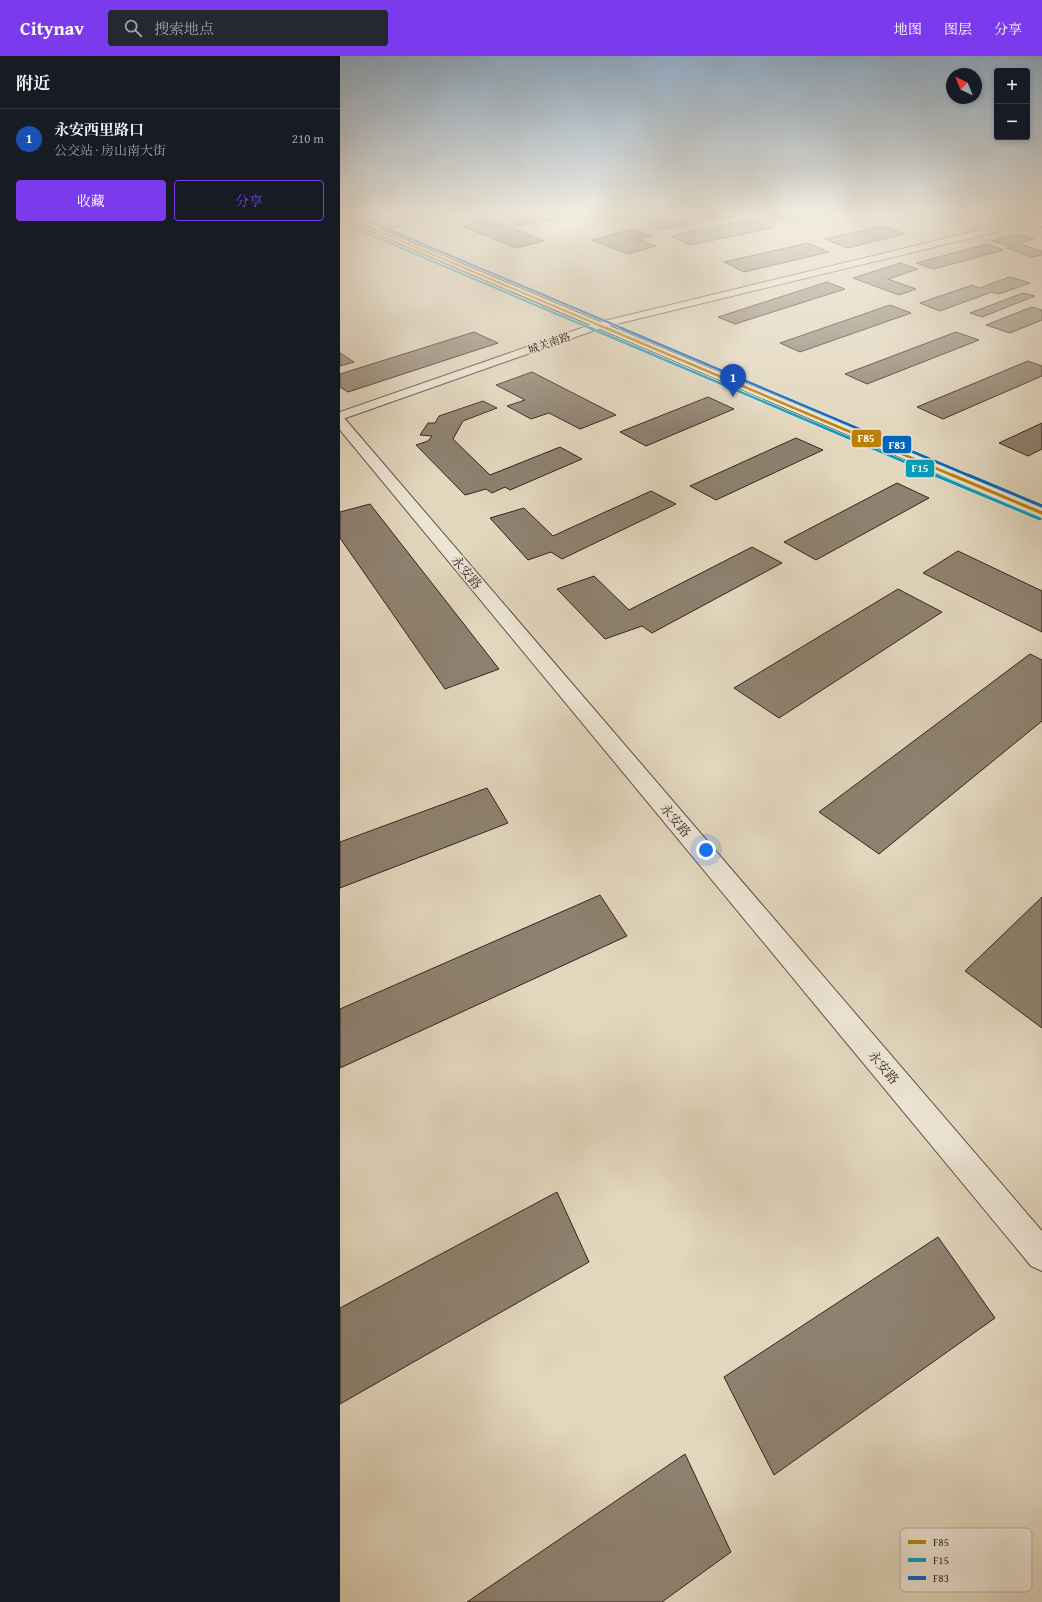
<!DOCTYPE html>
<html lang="zh">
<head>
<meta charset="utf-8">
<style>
	:root { --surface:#171b24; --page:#242831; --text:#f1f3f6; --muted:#9ea1a6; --line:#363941; --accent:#7c3aed }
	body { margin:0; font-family:"Gentium Book Plus","Noto Serif SC",serif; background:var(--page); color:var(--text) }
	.controls { position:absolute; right:12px; top:12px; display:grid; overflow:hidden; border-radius:4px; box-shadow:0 2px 6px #0003 }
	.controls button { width:36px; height:36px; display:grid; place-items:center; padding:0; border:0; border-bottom:1px solid var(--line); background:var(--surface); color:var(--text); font:20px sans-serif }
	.compass { position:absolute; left:606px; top:12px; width:36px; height:36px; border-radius:50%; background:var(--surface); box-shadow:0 2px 6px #0003; rotate:317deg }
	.you { position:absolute; left:366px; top:794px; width:14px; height:14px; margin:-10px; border:3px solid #fff; border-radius:50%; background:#1a73e8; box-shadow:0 0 0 6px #1a73e833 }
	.badge { display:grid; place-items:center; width:26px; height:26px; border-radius:50%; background:var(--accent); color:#fff; font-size:13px; font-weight:700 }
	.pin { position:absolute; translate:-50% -33px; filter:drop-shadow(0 1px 2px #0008) }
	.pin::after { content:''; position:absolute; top:21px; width:14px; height:12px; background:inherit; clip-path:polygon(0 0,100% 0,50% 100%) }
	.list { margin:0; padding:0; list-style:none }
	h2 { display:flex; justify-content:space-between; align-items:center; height:52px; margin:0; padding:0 16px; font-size:17px }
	h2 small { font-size:13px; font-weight:400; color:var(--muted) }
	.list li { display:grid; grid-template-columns:26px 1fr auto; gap:12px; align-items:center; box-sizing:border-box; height:60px; padding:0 16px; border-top:1px solid var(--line) }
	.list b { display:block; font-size:15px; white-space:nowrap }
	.list p { margin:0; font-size:13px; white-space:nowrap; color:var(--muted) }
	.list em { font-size:13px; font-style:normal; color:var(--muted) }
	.actions { display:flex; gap:8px; padding:12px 16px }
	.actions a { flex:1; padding:9px 0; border:1px solid var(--accent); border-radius:4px; text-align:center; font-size:14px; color:var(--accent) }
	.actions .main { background:var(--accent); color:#fff }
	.icon { flex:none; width:22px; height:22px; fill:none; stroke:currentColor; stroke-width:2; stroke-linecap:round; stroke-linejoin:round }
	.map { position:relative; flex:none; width:702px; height:1546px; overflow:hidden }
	header { display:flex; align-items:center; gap:24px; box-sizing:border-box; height:56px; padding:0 20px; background:var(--accent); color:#fff }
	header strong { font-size:19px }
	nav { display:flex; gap:22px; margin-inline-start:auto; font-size:14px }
	.search { width:280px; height:36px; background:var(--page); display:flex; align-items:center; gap:10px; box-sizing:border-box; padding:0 14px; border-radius:4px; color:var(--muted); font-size:15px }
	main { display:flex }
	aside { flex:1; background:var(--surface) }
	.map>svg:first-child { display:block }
	.building { fill:#8e8170; stroke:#34241d }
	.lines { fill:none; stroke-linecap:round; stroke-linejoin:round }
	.pedestrian-casing { stroke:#605045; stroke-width:2 }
	.minor-casing { stroke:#605045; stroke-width:2 }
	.tertiary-casing { stroke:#605045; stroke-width:2 }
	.secondary-casing { stroke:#34241d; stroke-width:2 }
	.primary-casing { stroke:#34241d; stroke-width:2 }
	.pedestrian { fill:#ece4d4; fill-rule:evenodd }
	.minor { fill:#ece4d4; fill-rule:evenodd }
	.tertiary { fill:#ece4d4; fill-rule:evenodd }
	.secondary { fill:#ece4d4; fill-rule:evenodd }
	.primary { fill:#e2d6bd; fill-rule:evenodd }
	.bus-1-far2-casing { stroke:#ece4d4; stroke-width:3.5 }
	.bus-1-far1-casing { stroke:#ece4d4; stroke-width:4 }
	.bus-1-casing { stroke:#ece4d4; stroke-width:5 }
	.bus-2-far2-casing { stroke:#ece4d4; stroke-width:3.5 }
	.bus-2-far1-casing { stroke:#ece4d4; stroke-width:4 }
	.bus-2-casing { stroke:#ece4d4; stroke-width:5 }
	.bus-3-far2-casing { stroke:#ece4d4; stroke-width:3.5 }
	.bus-3-far1-casing { stroke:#ece4d4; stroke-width:4 }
	.bus-3-casing { stroke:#ece4d4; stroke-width:5 }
	.bus-1-far2 { stroke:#bc7f09; stroke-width:2 }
	.bus-1-far1 { stroke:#bc7f09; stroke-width:2.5 }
	.bus-1 { stroke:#bc7f09; stroke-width:3 }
	.bus-2-far2 { stroke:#059cbc; stroke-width:2 }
	.bus-2-far1 { stroke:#059cbc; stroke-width:2.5 }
	.bus-2 { stroke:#059cbc; stroke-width:3 }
	.bus-3-far2 { stroke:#0065bd; stroke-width:2 }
	.bus-3-far1 { stroke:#0065bd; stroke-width:2.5 }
	.bus-3 { stroke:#0065bd; stroke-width:3 }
	.labels { text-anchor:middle; stroke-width:3; stroke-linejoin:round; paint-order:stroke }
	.far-street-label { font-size:11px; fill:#34241d; stroke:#ece4d4 }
	.street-label { font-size:13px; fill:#34241d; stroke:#ece4d4 }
	.key { fill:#ece4d4; stroke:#b5aa9d; stroke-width:1 }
	.key-label { font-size:11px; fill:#34241d }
	.line-badge { stroke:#ece4d4; stroke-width:1.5 }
	.badge-label { font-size:11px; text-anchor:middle; font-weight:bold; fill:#fff }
</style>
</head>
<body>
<header>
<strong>Citynav</strong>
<div class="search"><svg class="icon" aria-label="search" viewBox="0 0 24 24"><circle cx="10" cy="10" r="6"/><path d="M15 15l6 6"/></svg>搜索地点</div>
<nav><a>地图</a><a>图层</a><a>分享</a></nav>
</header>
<main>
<aside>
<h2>附近<small></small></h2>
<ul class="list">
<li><span class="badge" style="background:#1a4fb4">1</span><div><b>永安西里路口</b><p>公交站 · 房山南大街</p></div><em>210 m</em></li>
</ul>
<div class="actions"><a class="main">收藏</a><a>分享</a></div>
</aside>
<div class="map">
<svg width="702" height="1546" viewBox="0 0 702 1546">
	<rect width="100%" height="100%" fill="#e2d6bd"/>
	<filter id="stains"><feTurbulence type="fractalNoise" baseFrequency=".005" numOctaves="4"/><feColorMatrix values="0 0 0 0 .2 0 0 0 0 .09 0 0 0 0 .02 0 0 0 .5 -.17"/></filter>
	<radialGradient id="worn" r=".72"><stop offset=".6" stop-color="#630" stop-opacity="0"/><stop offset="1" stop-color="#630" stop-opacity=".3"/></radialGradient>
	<path class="building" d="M183,158H227L232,161L175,170L162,161Z
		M360,158H400L374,163Z
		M437,158H495L451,167L431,159Z
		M582,158H628L622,163Z
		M335,162L349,169L321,174L308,168Z
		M149,163L204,185L176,192L122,170Z
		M412,163L432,172L350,189L331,180Z
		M543,170L565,178L507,192L485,183Z
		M292,173L311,180L298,183L316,190L288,198L252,184Z
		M678,178L694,183L668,190L652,185Z
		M468,187L489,196L404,216L384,206Z
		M647,188L664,194L593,213L576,207Z
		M681,188L702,195V199L692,201L666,192Z
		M560,207L578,213L548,223L576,233L559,239L513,222Z
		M670,221L690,227L659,238L652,236L600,255L580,247L632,229L639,232Z
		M487,226L505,233L395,268L378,261Z
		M683,237L695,240L642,261L630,257Z
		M550,249L571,257L460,296L440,287Z
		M692,251L702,254V264L670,277L646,269Z
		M134,276L158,287L8,336L0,331V318Z
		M616,276L639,284L527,328L505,318Z
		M0,297L14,306L0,310Z
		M688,305L702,310V320L603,363L577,351Z
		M192,316L276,359L240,373L209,357L191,363L167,350L185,344L156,329Z
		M368,341L394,353L306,390L280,376Z
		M143,345L157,352L123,365L113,383L150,419L220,391L242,403L170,434L165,431L152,437L146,433L125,439L76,389L88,385L92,380L80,379L88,367H95L99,360Z
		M702,367V393L688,400L659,387Z
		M456,382L483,394L376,444L350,430Z
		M557,427L589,442L476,504L444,486Z
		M311,435L336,448L222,503L211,496L188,504L150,462L184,452L213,480Z
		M30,448L159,613L105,633L0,482V456Z
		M412,491L442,507L312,577L302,570L265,583L217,533L254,520L289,554Z
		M618,495L702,535V576L583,517Z
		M558,533L602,556L439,662L394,632Z
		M690,598L702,604V665L539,798L479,756Z
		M147,732L168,767L0,832V786Z
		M260,839L287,880L0,1012V953Z
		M702,841V972L625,915Z
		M217,1136L249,1206L0,1348V1252Z
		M598,1181L655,1262L434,1419L384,1321Z
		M345,1398L391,1496L322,1546H127Z"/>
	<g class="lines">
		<defs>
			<path id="pedestrian" d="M90,158H107L103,161L29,174L24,171L29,168Z"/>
			<path id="minor" d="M0,362L5,363L702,1175V1215L691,1210L0,374Z"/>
			<path id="tertiary" d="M702,159V165L264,271L0,364V356L256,267Z"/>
			<path id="secondary" d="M0,158H4L702,452V462L0,162Z"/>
			<path id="primary" d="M686,158H695L702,163V171Z"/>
		</defs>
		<use href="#pedestrian" class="pedestrian-casing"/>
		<use href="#minor" class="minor-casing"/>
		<use href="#tertiary" class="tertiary-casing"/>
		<use href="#secondary" class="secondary-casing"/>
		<use href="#primary" class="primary-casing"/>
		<use href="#pedestrian" class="pedestrian"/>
		<use href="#minor" class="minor"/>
		<use href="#tertiary" class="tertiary"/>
		<use href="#secondary" class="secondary"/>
		<use href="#primary" class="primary"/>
		<defs>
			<path id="bus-1-far2" d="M0,159L268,273"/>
			<path id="bus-1-far1" d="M266,272L614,420"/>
			<path id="bus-1" d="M612,419L702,457"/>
			<path id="bus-2-far2" d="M0,166L252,273"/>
			<path id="bus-2-far1" d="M250,272L598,420"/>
			<path id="bus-2" d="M595,419L700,463"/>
			<path id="bus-3-far2" d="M12,158L284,273"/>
			<path id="bus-3-far1" d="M281,272L630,420"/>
			<path id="bus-3" d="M628,419L702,450"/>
		</defs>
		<use href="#bus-1-far2" class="bus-1-far2-casing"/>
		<use href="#bus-1-far1" class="bus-1-far1-casing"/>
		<use href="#bus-1" class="bus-1-casing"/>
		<use href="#bus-2-far2" class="bus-2-far2-casing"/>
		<use href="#bus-2-far1" class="bus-2-far1-casing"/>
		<use href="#bus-2" class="bus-2-casing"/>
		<use href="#bus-3-far2" class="bus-3-far2-casing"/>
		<use href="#bus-3-far1" class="bus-3-far1-casing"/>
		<use href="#bus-3" class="bus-3-casing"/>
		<use href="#bus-1-far2" class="bus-1-far2"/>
		<use href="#bus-1-far1" class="bus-1-far1"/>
		<use href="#bus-1" class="bus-1"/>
		<use href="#bus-2-far2" class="bus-2-far2"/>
		<use href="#bus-2-far1" class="bus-2-far1"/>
		<use href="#bus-2" class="bus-2"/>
		<use href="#bus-3-far2" class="bus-3-far2"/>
		<use href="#bus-3-far1" class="bus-3-far1"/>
		<use href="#bus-3" class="bus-3"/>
	</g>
	<linearGradient id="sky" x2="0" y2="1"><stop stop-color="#8ea9c1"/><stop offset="0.42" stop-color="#f2ede1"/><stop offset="1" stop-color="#f2ede1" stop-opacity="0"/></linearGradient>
	<rect width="702" height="374" fill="url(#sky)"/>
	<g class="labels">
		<g class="far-street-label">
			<text transform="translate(209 287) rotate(-19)" y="4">城关南路</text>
		</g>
		<g class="street-label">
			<text transform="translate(127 516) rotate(50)" y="5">永安路</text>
			<text transform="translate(336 764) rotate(50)" y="5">永安路</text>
			<text transform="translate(544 1011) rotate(50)" y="5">永安路</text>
		</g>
	</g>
	<rect x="560" y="1472" width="132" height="64" rx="6" class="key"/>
	<rect x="568" y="1484" width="18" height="4" fill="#bc7f09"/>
	<rect x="568" y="1502" width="18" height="4" fill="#059cbc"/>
	<rect x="568" y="1520" width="18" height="4" fill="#0065bd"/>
	<g class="key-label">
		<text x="593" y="1490">F85</text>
		<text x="593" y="1508">F15</text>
		<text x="593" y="1526">F83</text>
	</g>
	<g class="line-badge">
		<rect x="511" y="373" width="31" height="19" rx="4" fill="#bc7f09"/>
		<rect x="542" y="379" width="30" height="19" rx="4" fill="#0065bd"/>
		<rect x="565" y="403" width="30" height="19" rx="4" fill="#059cbc"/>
	</g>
	<g class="badge-label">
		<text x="526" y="386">F85</text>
		<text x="557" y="393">F83</text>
		<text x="580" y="416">F15</text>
	</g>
	<rect width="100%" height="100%" filter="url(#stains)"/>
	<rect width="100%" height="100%" fill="url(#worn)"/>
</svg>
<div class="controls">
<button>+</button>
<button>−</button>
</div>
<svg class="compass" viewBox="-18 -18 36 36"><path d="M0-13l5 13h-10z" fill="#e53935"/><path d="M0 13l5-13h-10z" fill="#9ea1a6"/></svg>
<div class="you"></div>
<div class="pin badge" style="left:393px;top:341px;background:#1a4fb4">1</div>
</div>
</main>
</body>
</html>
